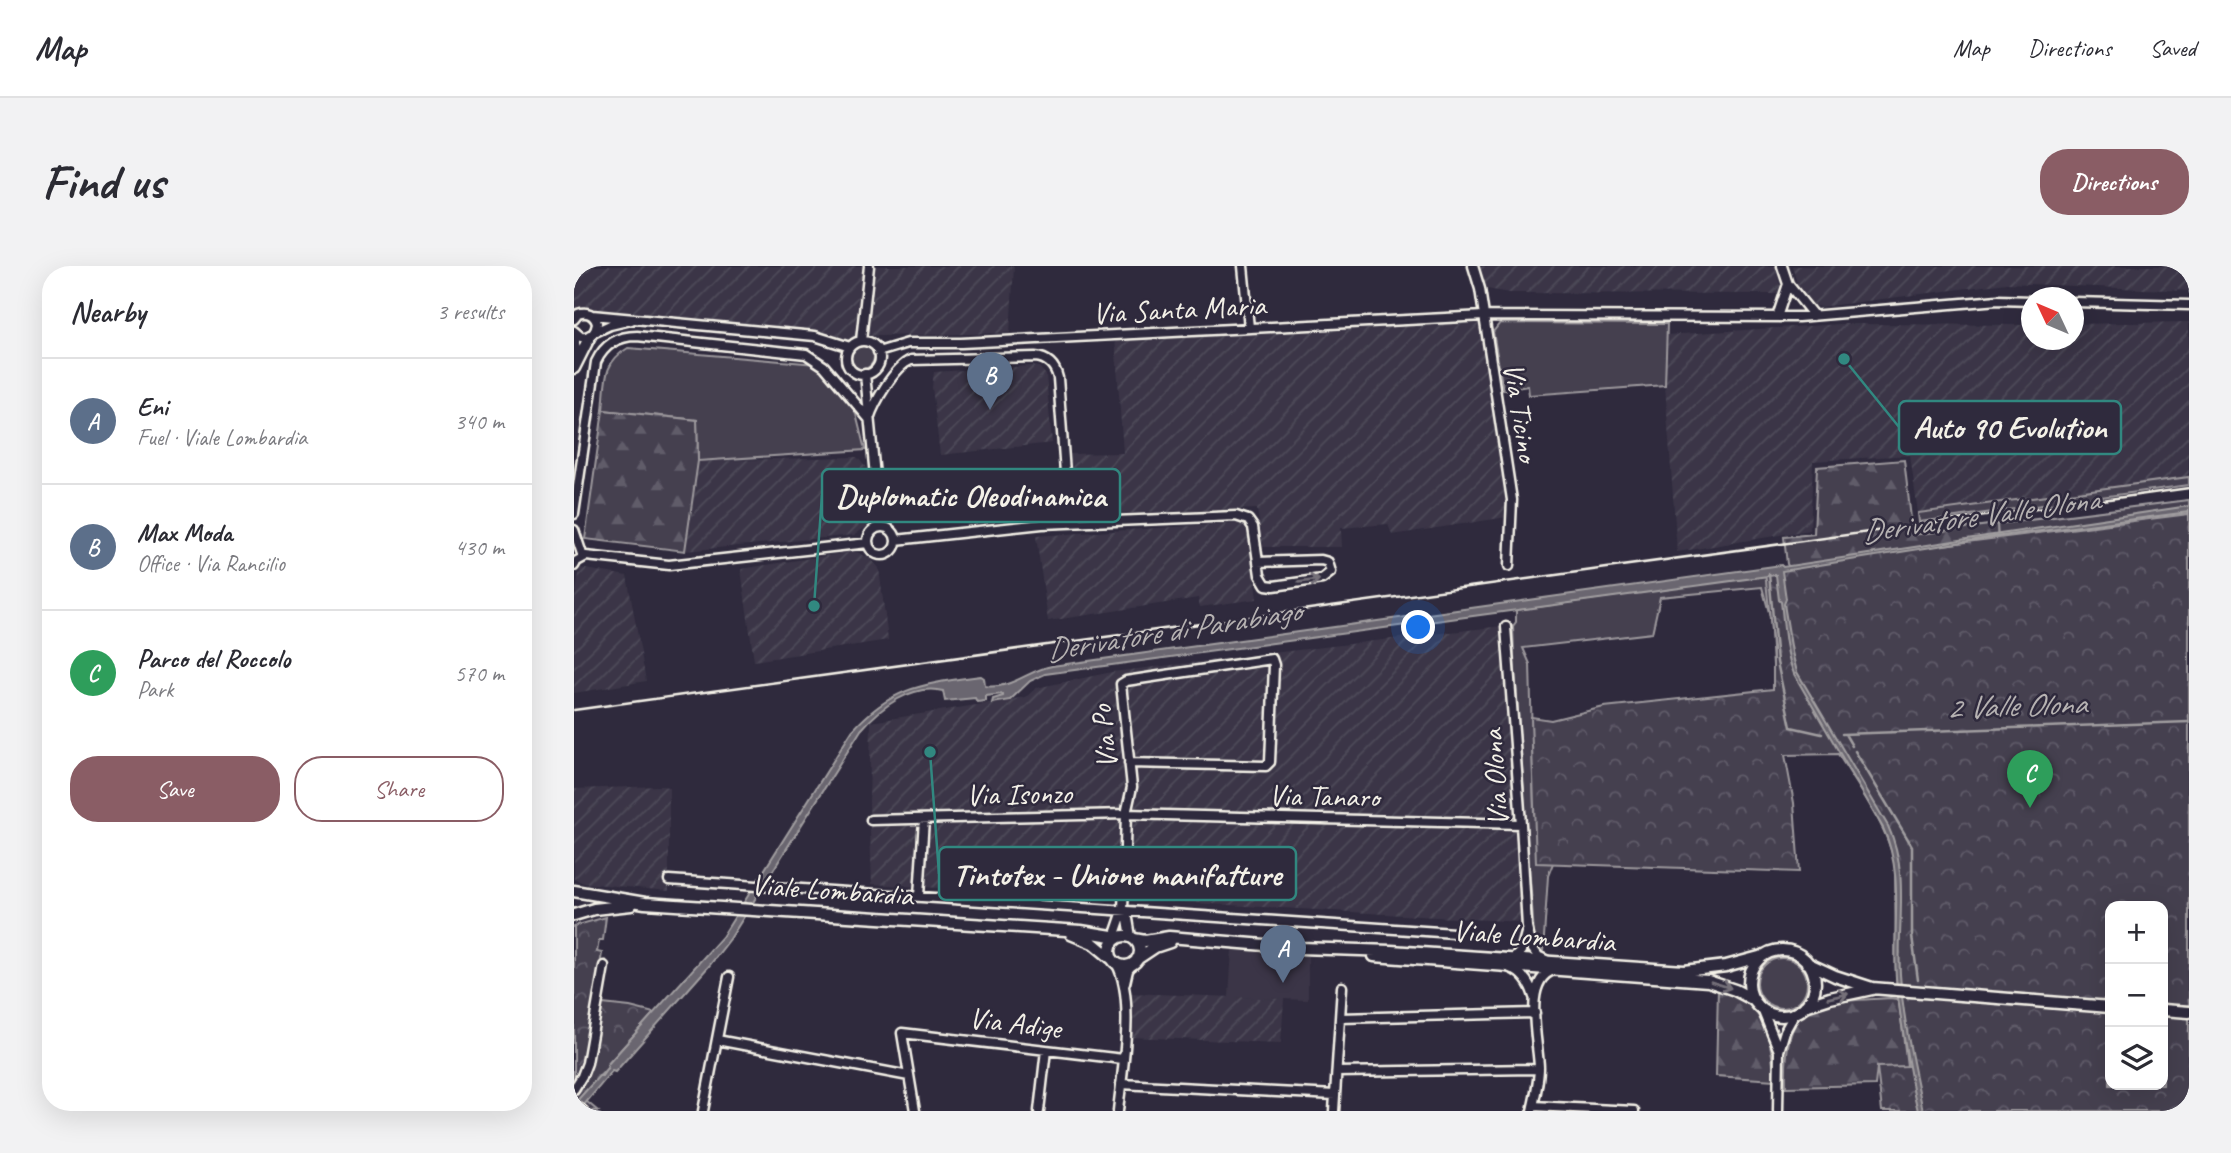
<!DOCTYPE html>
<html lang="en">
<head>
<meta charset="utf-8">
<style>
	:root { --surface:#fff; --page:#f2f2f3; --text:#2b2b33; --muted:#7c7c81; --line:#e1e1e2; --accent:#8a5d65 }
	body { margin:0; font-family:Caveat,sans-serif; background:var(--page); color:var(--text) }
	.controls { position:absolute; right:21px; bottom:21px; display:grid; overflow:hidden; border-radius:14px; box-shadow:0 7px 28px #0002 }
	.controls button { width:63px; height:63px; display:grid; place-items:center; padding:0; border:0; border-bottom:2px solid var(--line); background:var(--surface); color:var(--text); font:35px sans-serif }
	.compass { position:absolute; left:1447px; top:21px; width:63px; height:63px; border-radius:50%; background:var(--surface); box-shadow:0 7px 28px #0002; rotate:314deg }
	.you { position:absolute; left:845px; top:362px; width:24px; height:24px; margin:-18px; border:5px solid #fff; border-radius:50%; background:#1a73e8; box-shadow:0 0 0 10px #1a73e833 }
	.badge { display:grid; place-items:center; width:46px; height:46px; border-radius:50%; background:var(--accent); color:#fff; font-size:23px; font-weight:700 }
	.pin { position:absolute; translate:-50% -58px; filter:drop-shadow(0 2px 4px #0008) }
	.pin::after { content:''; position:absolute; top:37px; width:24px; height:21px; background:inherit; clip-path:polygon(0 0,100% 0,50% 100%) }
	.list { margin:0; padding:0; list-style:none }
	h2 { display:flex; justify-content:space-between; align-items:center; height:91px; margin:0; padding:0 28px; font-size:30px }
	h2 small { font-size:23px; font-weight:400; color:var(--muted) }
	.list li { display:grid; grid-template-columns:46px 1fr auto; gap:21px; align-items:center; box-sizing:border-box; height:126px; padding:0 28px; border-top:2px solid var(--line) }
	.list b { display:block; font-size:26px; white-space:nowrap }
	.list p { margin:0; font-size:23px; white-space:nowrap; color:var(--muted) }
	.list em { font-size:23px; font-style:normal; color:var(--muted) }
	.actions { display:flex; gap:14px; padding:21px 28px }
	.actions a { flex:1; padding:16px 0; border:2px solid var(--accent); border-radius:28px; text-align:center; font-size:24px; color:var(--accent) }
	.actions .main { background:var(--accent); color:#fff }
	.icon { flex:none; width:38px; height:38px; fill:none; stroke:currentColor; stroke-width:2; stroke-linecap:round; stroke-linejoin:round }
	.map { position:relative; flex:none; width:1615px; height:845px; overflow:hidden; border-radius:28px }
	header { display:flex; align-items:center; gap:42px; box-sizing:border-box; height:98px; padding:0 35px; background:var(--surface); border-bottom:2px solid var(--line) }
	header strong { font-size:33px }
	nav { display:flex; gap:38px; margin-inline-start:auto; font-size:24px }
	.intro { display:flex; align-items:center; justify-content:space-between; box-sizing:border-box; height:168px; padding:0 42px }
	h1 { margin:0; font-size:49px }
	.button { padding:18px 32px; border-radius:28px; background:var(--accent); color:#fff; font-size:24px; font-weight:700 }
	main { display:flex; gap:42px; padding:0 42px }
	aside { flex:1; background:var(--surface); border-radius:28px; box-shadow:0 7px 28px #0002 }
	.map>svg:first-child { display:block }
	.built { fill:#3b3647 }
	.industrial { fill:url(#industrial-furrows) }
	.grass { fill:#454050; stroke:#9c989c; stroke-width:2 }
	.forest { fill:url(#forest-firs); stroke:#9c989c; stroke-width:2 }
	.park { fill:url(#park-crowns); stroke:#9c989c; stroke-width:2; fill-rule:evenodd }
	.water { fill:#6a6670; stroke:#a19ea0; stroke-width:2 }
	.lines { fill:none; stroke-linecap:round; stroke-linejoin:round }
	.stream { stroke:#a19ea0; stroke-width:2.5 }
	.minor-casing { stroke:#f4f1e8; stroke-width:13 }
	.major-casing { stroke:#f4f1e8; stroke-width:15 }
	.minor { stroke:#2f2a3d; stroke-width:8 }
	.major { stroke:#2f2a3d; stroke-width:10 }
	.rail { stroke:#f4f1e8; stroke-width:2.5 }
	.oneway { stroke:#747079 }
	.labels { text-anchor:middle; stroke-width:5; stroke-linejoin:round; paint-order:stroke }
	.street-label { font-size:30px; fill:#f4f1e8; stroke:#2f2a3d }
	.water-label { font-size:32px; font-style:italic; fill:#b6b2b2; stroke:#2f2a3d }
	.leader { fill:none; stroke:#318880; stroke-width:2.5 }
	.callout-dot { fill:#318880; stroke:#2f2a3d; stroke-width:2.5 }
	.callout { fill:#2f2a3d; stroke:#318880; stroke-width:2.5 }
	.callout-label { font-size:32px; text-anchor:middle; font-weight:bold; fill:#f4f1e8 }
</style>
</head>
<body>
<header>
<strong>Map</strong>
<nav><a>Map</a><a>Directions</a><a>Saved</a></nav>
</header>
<div class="intro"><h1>Find us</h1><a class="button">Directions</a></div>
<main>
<aside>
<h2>Nearby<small>3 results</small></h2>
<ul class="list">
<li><span class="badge" style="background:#5c6f8a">A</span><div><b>Eni</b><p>Fuel · Viale Lombardia</p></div><em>340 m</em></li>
<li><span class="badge" style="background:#5c6f8a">B</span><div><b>Max Moda</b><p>Office · Via Rancilio</p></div><em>430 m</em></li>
<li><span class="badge" style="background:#2e9e5b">C</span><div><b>Parco del Roccolo</b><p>Park</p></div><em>570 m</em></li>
</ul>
<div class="actions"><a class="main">Save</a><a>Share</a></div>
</aside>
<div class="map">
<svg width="1615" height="845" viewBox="0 0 1615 845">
	<defs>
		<pattern id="industrial-furrows" width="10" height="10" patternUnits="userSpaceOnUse" patternTransform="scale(1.75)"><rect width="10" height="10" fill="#3b3647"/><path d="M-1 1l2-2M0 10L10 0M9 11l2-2" fill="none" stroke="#4e4a59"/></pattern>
		<pattern id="forest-firs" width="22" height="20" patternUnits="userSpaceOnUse" patternTransform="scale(1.75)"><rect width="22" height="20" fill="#454050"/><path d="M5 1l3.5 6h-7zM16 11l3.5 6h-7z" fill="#605c69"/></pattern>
		<pattern id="park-crowns" width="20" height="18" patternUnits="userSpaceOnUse" patternTransform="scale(1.75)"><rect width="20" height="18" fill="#454050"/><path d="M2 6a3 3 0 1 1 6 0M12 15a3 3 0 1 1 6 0" fill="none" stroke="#605c69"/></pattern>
	</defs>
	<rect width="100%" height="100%" fill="#2f2a3d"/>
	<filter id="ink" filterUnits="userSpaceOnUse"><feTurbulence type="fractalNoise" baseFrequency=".0143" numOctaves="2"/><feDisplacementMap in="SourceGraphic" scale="14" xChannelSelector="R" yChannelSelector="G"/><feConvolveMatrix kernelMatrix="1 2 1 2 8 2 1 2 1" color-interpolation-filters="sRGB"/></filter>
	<g filter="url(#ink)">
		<path class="built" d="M658,683L734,688V734L655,731Z"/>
		<path class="industrial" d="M0,0H294L286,74L276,80L260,74L0,47Z
			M296,0H440L436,67L305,70L290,69Z
			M902,0H1201L1208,28L935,27L908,22Z
			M1218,0H1615V25L1433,17L1246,41L1237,39L1225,24Z
			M909,51L936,231L933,251L818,269L814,258L767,262L768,281H689L683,243L503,249L496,188L549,187L541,71Z
			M1615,56V211L1344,247L1336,189L1239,195L1236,264L1103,286L1091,119L1092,69L1267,58L1457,59L1458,74H1500V58Z
			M458,100L465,101L472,109L478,177L366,189L358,121L360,106Z
			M283,191L295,205L299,252L292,261L280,269L111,285L124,195Z
			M660,257L667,258L674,265L683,333L626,341L624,332L474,355L462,270Z
			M281,285L297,293L305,302L314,374L180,395L167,303Z
			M6,302L53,310L72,415L0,427V337Z
			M928,360L947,656L298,618L295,537L297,456L452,431L462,422L538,406Z
			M87,520L95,521V625L10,617L0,613V523Z
			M554,727L710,733L707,777L555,771Z"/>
		<path class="grass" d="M926,57L1093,58L1091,119L955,129L954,120L929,124L919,66Z
			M276 91a12 12 0 1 1 24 0a12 12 0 1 1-24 0Z
			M54,82L243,98L281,144L291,184L124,195L123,154L29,144C32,117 28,97 54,82Z
			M1615,211V219L1345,256L1344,247Z
			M1615,234V267L1424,277L1423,258Z
			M1194,309L1196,311L1203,465L1196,350L1188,321L1086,331L1078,367L949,382L956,398L960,548L983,587L974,610L969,686L961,682L940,390L939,360L942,356V344Z
			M1183 717a25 25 0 1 1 50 0a25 25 0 1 1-50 0Z"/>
		<path class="forest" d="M29,144L123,154L124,195L111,285L11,273Z
			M1330,194L1339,269L1423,258L1425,318L1217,305L1213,298L1210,271L1240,268L1243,201Z
			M1144,722C1152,726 1162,729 1169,734C1195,753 1199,784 1200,814L1142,810Z
			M1316,732L1344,736L1368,845L1303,801L1301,819L1212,821C1209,731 1241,737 1316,732Z"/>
		<path class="park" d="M1615,248V845H1308L1303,801L1333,800L1322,712L1321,599C1313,558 1285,523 1264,488L1211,489L1220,537L1225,606L962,597L957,451L977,454L1030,441L1199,423V382L1191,305L1337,283ZM1536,640H1589V819H1536Z
			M32,651L29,674H25L23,686L28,687L20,737L56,741L80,747L33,799L34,801L7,831L24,845H0V660Z"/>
		<path class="water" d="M1615,240V246L1420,271L1208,305L1212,333L1210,338L1218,386L1223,406L1314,560C1336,607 1323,658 1326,708C1329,754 1340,800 1349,845H1344L1340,828C1333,790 1325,750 1322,711C1318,662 1331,609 1309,562L1220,408C1211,385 1210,360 1207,336L1205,334L1202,309L471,408L456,415L436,434L418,437L419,433L429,430V428L412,430V435L403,436L401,432L371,435L369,425C338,417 306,442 287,464L156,673L135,700L41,806L38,805L30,815L5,845H0V838L25,810H28L34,801L33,799L148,671L278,465C318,420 350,418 407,410L410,412L411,420C437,424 454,404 478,400L1207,299L1209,301C1344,281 1480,259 1615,240Z"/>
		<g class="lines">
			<path class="stream" d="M1195,308L1203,396L1217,461L1248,468
				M1268,468L1615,456
				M1271,468L1278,480
				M1281,485L1338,580V670L1344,714"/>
			<defs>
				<path id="minor" d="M669,0L675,62
					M899,0L906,23L938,234L935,300
					M1208,0L1214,18L1240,50
					M1500,36L1615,39
					M18,49L241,70L276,81
					M1203,51L1214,18
					M0,53L4,48C13,45 20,48 23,57C22,67 17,72 7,71L0,65
					M21,66L36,59L57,54
					M287,75L295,0
					M272 92a17 17 0 1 1 34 0a17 17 0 1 1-34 0Z
					M304,86L334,77H387L910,50L1224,51L1424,34L1458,35
					M291,108L306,261
					M295,153C300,137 321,100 337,94L461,91C473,92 481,99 484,112L493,234C492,245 487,253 476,257
					M0,248L22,96C30,79 44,70 63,70L232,88L250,100L295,153
					M294 275a14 14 0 1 1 28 0a14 14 0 1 1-28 0Z
					M0,264L9,291
					M322,274L468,258L662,250L674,254L679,261L686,309L692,319L700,320L748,313L757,306L754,296L747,294L684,296
					M0,300L3,295L12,290L95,299L294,277
					M932,361L947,558L953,661L958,682L964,690L974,695
					M297,554L552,548L947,558
					M95,614L880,667
					M345,630L350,553
					M549,645L554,653L557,671
					M538,677L549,645L552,548L558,521L547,418L552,415L698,393L700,399L696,496L692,500L555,497
					M939,693L947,685L952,667
					M542,697C562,731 548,806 544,845
					M936,702C949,707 956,717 960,731
					M551,717L554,704L560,696
					M1188,743L1205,785
					M766,752L961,747
					M143,774L335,810
					M763,806L965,803
					M547,818L761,829
					M0,823L8,810L13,797L30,700
					M0,839L9,845
					M959,840L1060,845
					M129,845L155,711
					M341,845L328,767L549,793
					M465,845L472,784
					M760,845L768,721
					M958,845C961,831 965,815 965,801C964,774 948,714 980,704
					M1204,845L1205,785L1211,765L1221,747"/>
				<path id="major" d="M0,67V98
					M0,102L16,70
					M0,625L71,637L507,665L544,671
					M0,649L20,643L57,639
					M497,668L519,677L537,692
					M536 685a15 15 0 1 1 30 0a15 15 0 1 1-30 0Z
					M560,673L571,675L595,671L726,682L817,685L1110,705L1152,700L1189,690
					M1175 717a33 33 0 1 1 66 0a33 33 0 1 1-66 0Z
					M800,690L1134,715L1161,724L1180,734
					M563,693L581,681L596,676
					M1233,697L1261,710L1298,722L1536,741
					M1231,740L1256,732L1298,723
					M1589,744L1615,746"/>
			</defs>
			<use href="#minor" class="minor-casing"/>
			<use href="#major" class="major-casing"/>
			<use href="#minor" class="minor"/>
			<use href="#major" class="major"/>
			<path class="rail" d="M0,444L1615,222"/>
		</g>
		<defs><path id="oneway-shaft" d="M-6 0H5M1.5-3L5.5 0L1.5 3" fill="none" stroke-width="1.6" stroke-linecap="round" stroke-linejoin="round" transform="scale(1.75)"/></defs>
		<g class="oneway">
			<use href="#oneway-shaft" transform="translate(735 315) rotate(-8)"/>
			<use href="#oneway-shaft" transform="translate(1147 719) rotate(18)"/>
			<use href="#oneway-shaft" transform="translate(1264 730) rotate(-13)"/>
		</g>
	</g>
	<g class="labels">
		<g class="street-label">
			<text transform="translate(605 43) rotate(-3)" y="10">Via Santa Maria</text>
			<text transform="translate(947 146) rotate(81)" y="10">Via Ticino</text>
			<text transform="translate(530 471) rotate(-96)" y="10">Via Po</text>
			<text transform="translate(921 512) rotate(-94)" y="10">Via Olona</text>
			<text transform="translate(445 528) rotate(-1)" y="10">Via Isonzo</text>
			<text transform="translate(750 530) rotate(1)" y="10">Via Tanaro</text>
			<text transform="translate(258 624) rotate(4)" y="10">Viale Lombardia</text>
			<text transform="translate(960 670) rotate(4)" y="10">Viale Lombardia</text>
			<text transform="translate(441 757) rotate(7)" y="10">Via Adige</text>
		</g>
		<g class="water-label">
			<text transform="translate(1406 249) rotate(-8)" y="11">Derivatore Valle Olona</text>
			<text transform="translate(599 364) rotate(-9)" y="11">Derivatore di Parabiago</text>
			<text transform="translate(1442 439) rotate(-2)" y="11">2 Valle Olona</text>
		</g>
	</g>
	<path class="leader" d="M1270 93L1325 161M240 340L248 229M356 486L365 608"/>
	<g class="callout-dot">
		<circle cx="1270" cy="93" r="7"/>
		<circle cx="240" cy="340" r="7"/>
		<circle cx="356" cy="486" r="7"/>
	</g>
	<g class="callout">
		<rect x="1325" y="135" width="222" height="53" rx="7"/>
		<rect x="248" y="203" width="298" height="53" rx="7"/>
		<rect x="365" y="581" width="357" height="53" rx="7"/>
	</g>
	<g class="callout-label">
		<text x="1436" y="172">Auto 90 Evolution</text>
		<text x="397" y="240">Duplomatic Oleodinamica</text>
		<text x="543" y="619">Tintotex - Unione manifatture</text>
	</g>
</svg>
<div class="controls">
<button>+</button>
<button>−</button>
<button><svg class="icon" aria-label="layers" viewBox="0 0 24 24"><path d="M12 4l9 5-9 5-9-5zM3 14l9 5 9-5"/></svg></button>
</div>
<svg class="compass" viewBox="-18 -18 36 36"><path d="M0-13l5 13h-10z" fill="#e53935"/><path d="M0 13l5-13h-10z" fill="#7c7c81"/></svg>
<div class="you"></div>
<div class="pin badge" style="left:709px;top:717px;background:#5c6f8a">A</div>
<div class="pin badge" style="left:416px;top:144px;background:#5c6f8a">B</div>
<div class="pin badge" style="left:1456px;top:542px;background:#2e9e5b">C</div>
</div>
</main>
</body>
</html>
